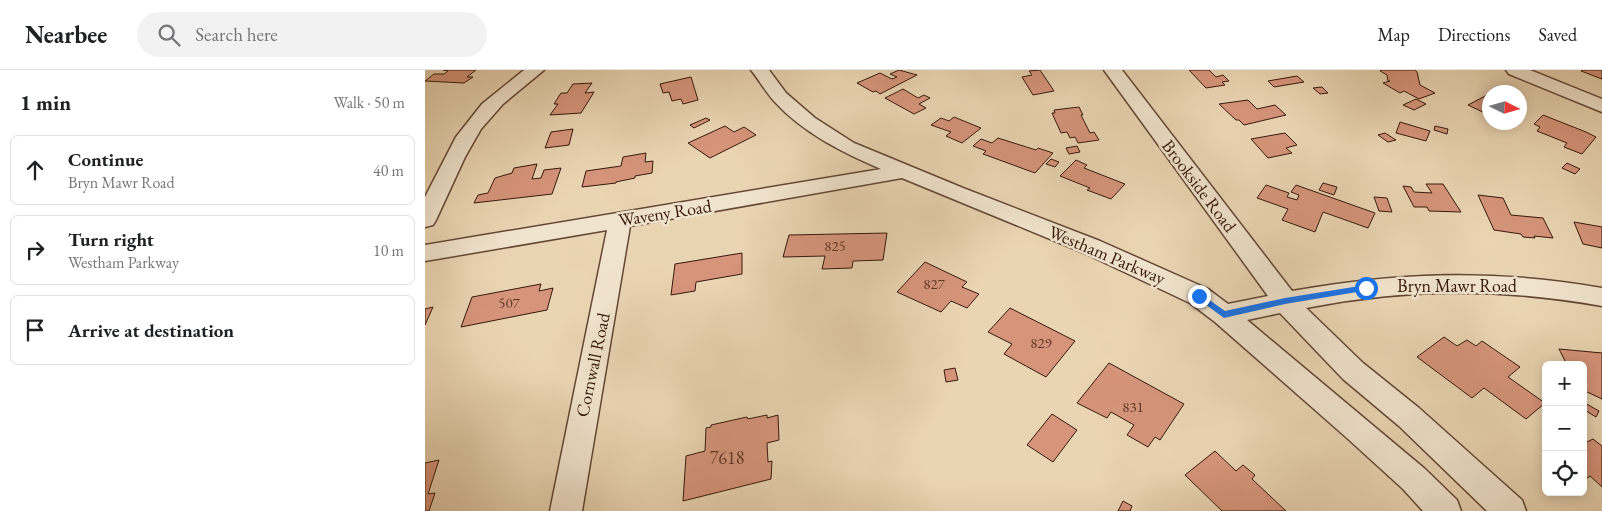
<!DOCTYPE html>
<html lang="en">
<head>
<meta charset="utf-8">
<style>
	:root { --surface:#fff; --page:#f2f2f2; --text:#202124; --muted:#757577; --line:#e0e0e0 }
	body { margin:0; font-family:"EB Garamond",serif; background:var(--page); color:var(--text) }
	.controls { position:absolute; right:15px; bottom:15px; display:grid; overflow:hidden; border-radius:8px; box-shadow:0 2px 12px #0003 }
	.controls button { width:45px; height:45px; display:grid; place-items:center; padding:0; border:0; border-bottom:1px solid var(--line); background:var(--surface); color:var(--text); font:25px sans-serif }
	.compass { position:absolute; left:1057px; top:15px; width:45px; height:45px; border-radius:50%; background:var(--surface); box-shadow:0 2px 12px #0003; rotate:95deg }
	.stop { position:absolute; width:15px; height:15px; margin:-11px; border:4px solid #1a73e8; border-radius:50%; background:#fff }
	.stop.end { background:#1a73e8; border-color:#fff; box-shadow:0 1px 5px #0008 }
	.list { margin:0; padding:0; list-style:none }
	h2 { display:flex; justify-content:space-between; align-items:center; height:65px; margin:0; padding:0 20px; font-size:21px }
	h2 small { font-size:16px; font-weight:400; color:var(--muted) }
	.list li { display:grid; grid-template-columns:32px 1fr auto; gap:15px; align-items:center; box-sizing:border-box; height:70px; margin:0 10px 10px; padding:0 10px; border:1px solid var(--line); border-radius:8px }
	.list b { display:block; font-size:19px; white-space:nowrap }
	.list p { margin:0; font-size:16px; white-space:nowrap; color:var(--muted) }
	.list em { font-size:16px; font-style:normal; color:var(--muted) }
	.icon { flex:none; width:28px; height:28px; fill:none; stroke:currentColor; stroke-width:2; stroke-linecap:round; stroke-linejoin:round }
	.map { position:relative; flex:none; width:1177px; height:441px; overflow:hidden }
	header { display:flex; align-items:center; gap:30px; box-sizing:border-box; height:70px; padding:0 25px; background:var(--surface); border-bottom:1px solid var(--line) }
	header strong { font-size:24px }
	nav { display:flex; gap:28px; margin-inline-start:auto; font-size:18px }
	.search { width:350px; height:45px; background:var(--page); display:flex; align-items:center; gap:12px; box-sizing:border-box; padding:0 18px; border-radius:28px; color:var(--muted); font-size:19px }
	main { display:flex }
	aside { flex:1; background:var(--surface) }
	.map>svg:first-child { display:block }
	.building { fill:#d6957b; stroke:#37180b }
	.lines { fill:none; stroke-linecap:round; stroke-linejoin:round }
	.minor-casing { stroke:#644735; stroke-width:3 }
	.minor { fill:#f1e4ce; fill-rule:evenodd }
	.route { fill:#1a73e8 }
	.labels { text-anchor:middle; stroke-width:5; stroke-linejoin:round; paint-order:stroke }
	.number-label { font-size:15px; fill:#5f3727 }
	.street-label { font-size:18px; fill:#37180b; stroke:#f1e4ce }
	.near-number-label { font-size:18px; fill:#5f3727 }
</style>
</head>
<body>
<header>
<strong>Nearbee</strong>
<div class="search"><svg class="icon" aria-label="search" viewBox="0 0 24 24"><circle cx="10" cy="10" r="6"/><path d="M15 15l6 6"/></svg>Search here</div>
<nav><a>Map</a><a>Directions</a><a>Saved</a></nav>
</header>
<main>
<aside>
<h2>1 min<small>Walk · 50 m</small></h2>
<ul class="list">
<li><svg class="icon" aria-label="ahead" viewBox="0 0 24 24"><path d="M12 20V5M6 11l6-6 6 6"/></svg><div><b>Continue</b><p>Bryn Mawr Road</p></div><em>40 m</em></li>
<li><svg class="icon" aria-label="right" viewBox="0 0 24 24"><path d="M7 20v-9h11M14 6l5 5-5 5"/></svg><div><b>Turn right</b><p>Westham Parkway</p></div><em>10 m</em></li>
<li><svg class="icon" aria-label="arrive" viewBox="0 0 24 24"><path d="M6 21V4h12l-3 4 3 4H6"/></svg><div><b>Arrive at destination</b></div></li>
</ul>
</aside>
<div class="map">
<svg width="1177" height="441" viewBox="0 0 1177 441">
	<rect width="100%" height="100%" fill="#ead5b3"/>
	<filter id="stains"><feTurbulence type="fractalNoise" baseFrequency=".004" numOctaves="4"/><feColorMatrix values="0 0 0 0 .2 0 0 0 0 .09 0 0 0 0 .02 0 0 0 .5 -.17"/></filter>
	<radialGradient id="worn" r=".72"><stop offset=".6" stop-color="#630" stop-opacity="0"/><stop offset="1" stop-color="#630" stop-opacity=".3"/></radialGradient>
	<path class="building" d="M51,0L42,7H48L39,13L0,11L9,4H19L23,1L18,0Z
		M474,0L492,5L455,24L451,21L448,22L432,13L455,3L467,9L472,7L465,4Z
		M615,0L629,21L608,25L597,7L607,5L604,1Z
		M764,0H784L791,7L798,5L804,11L797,12L800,15L781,18Z
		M957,0H990L992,2L995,15L1010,23L994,29L979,21L975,23L958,13L965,11H963L962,5L955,1Z
		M1157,0H1177V9L1156,1Z
		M872,6L879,12L849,17L843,11Z
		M266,7L273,30L258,34L256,29L247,31L244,22L238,23L235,14Z
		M167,13L160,23L169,22L156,43L125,45L133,34H129L136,23H142L148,14Z
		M897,17L903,23L895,24L888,18Z
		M478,19L493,28L499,25L505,28L494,34L501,38L489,44L460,28Z
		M1064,24V45L1043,35Z
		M991,29L1001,34L989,40L978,35Z
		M823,30L832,39L850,35L861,45L819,55L814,50H811L794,34Z
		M654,37L658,45H656L665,63L669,62L674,70L653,73L650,67L645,68L642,62L636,63L627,43H630L629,40Z
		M1118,45L1161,62L1171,67L1157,84L1139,77L1142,73L1112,61L1115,57L1109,54Z
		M529,47L556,58L537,73L521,66L526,62L506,55L516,48L524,51Z
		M281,48L285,50L269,58L265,55Z
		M975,52L1005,61L1001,71L971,63Z
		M300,56L309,62L319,57L331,65L285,88L263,73Z
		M1010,56L1023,59L1022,64L1009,60Z
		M148,59L144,75L120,78L126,62Z
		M860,63L872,75L861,78L867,83L843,88L826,69Z
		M960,63L971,70L963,72L953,65Z
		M573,68L611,80L613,78L628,83L610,103L558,84L561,81L548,76L556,69L567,73Z
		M652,76L655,82L644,84L641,78Z
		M221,83L220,92L228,91L227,103L210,106V108L191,112V113L157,117L161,101L196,96L198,87Z
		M626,89L634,92L630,97L621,94Z
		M651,90L662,95L659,98L700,114L686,129L662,120L665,118L635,106Z
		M1142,93L1155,99L1150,104L1137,98Z
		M112,94L107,109L116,108L119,100L136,98L127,124L49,133L53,125L63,123L70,108L87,103L89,98Z
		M898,113L912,117L909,125L894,120Z
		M1001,114H1018L1036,142L1004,141L1002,137H989L978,116L986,117L989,122L1007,123Z
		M841,115L864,123L862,127L872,130L874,125L866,122L871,115L950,143L943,158L898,142L890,162L857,150L863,139L832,128Z
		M1053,125L1078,128L1086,145L1118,148L1128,168L1109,166L1110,168L1098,167L1096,164L1069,160Z
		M949,127L962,128L967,142L954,141Z
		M1149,152L1177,157V178L1158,174Z
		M462,163L458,190L428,191L427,198L397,199L400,186L358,187L364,165Z
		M317,183V204L271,212L270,221L246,225L250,194Z
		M500,192L542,212L537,217L554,224L542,238L526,231L516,242L472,222Z
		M116,214L114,221L128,218L122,240L36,257L47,227Z
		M8,237L0,255V239Z
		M585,238L650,271L621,307L579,284L587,274L563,262Z
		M1019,267L1032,276L1042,270L1051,276L1057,271L1095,297L1083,307L1120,333L1101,349L1059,318L1047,328L992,287Z
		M1134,279L1177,283V329L1158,320V295H1142Z
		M684,293L759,334L735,370L730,367L723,377L702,365L709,355L686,342L682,348L652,333Z
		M530,298L533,310L521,312L519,300Z
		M1158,332L1174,341L1171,347L1158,339Z
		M627,344L652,360L628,392L602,375Z
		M342,345V348L353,345L354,370L342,373L343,392L347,391L346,409L258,431L261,386L280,381L281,358L286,357V355L322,347L323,349Z
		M1168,369L1177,376V417L1165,406L1161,409L1158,406V374Z
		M790,381L811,401L818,395L830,405L827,409L861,441H797L760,405Z
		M14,390L3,424L10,423L4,441H0V393Z
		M698,431L707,436L705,441H693Z"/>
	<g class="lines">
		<defs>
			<path id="minor" d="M99,0H119L78,34L56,59L40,87L11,150L8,155L0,157V127L31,67L57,34Z
				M326,0H344L361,23L390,48L429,73L538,118L675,171L783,219L803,234L843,226L679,0H697L867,221C975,202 1068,199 1177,218V236C1076,218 982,218 881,238L938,293L994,338L1097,430L1101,441H1062L974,356L918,309L855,243L822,250L1000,399L1032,430L1036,441H998L978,419L922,368L790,252L765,233L659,183L477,108L205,156L157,441H125L182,160L0,191V175L456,99C417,82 378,63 349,31C341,22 334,10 326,0Z
				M1081,0H1105L1177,29V42L1084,4Z"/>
		</defs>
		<use href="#minor" class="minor-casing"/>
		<use href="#minor" class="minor"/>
	</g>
	<path class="route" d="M941,215L945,218L944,220L860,234L799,248L769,226L771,224H776L800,241L860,228Z"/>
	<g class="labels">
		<g class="number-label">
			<text x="410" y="181">825</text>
			<text x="509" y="219">827</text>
			<text x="84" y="238">507</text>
			<text x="616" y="278">829</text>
			<text x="708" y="342">831</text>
		</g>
		<g class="street-label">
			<text transform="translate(774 116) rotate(53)" y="6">Brookside Road</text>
			<text transform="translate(240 143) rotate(-9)" y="6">Waveny Road</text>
			<text transform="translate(682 185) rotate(23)" y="6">Westham Parkway</text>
			<text x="1032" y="222">Bryn Mawr Road</text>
			<text transform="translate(168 295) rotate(-78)" y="6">Cornwall Road</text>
		</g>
		<g class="near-number-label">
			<text x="302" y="394">7618</text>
		</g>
	</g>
	<rect width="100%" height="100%" filter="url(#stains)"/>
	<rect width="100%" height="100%" fill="url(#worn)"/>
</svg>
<div class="controls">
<button>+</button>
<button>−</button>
<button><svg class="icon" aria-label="locate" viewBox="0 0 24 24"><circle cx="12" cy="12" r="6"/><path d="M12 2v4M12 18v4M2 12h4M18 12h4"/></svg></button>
</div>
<svg class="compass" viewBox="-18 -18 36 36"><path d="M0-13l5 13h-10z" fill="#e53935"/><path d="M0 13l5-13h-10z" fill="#757577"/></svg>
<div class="stop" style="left:941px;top:218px"></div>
<div class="stop end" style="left:774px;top:226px"></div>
</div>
</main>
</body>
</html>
